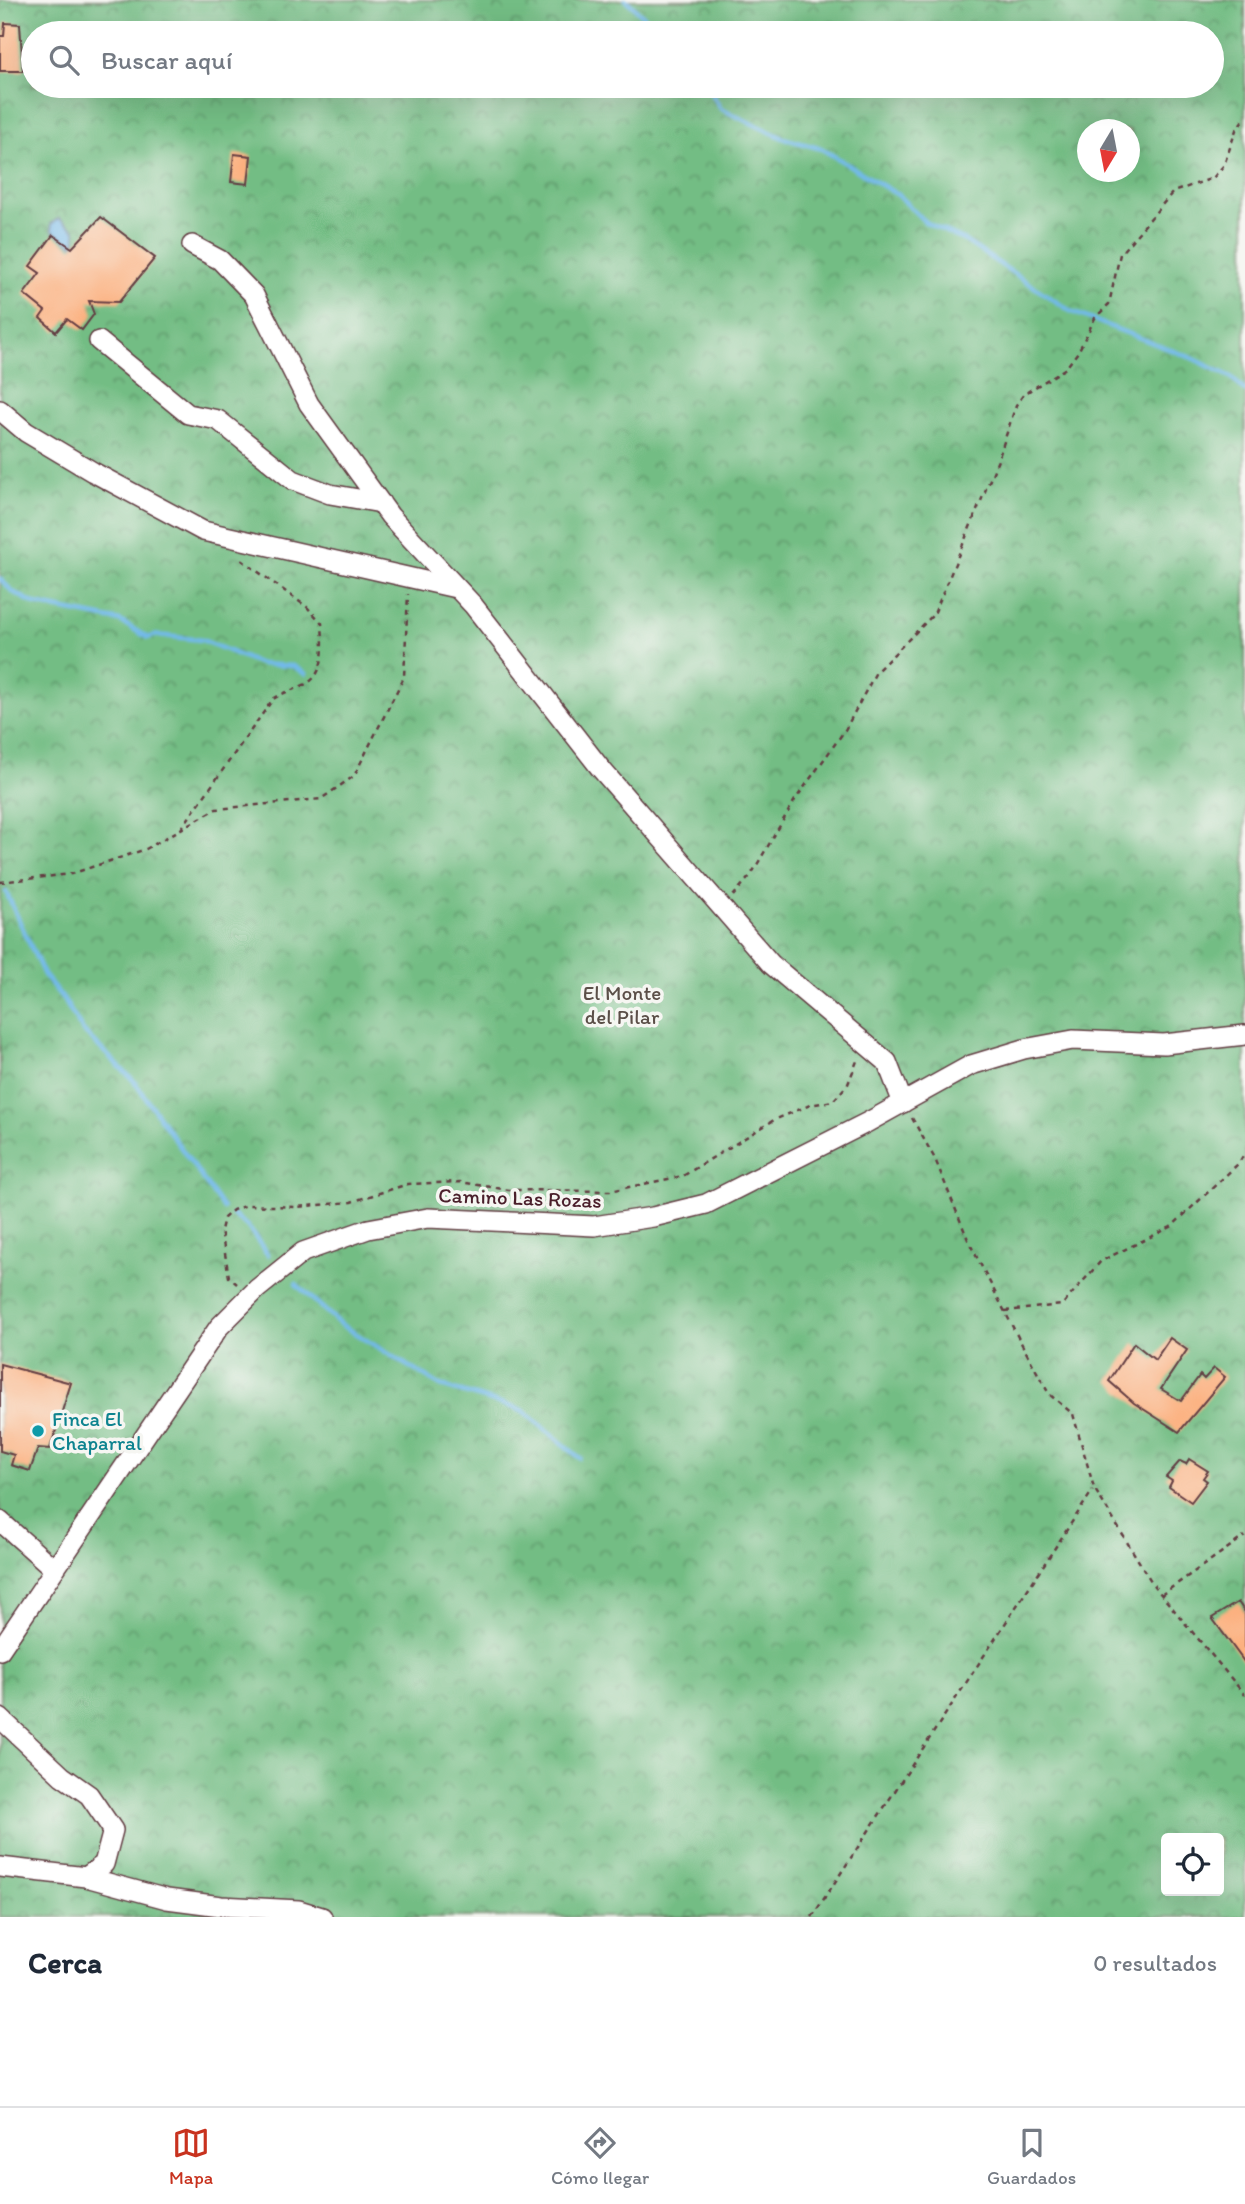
<!DOCTYPE html>
<html lang="es">
<head>
<meta charset="utf-8">
<style>
	:root { --surface:#fff; --page:#f2f2f3; --text:#1f2937; --muted:#747a83; --line:#e0e1e3; --accent:#c8321e }
	body { margin:0; font-family:Itim,sans-serif; background:var(--page); color:var(--text) }
	.controls { position:absolute; right:21px; bottom:21px; display:grid; overflow:hidden; border-radius:7px; box-shadow:0 7px 28px #0002 }
	.controls button { width:63px; height:63px; display:grid; place-items:center; padding:0; border:0; border-bottom:2px solid var(--line); background:var(--surface); color:var(--text); font:35px sans-serif }
	.compass { position:absolute; left:1077px; top:119px; width:63px; height:63px; border-radius:50%; background:var(--surface); box-shadow:0 7px 28px #0002; rotate:190deg }
	.list { margin:0; padding:0; list-style:none }
	h2 { display:flex; justify-content:space-between; align-items:center; height:91px; margin:0; padding:0 28px; font-size:30px }
	h2 small { font-size:23px; font-weight:400; color:var(--muted) }
	.icon { flex:none; width:38px; height:38px; fill:none; stroke:currentColor; stroke-width:2; stroke-linecap:round; stroke-linejoin:round }
	.map { position:relative; flex:none; width:1245px; height:1917px; overflow:hidden }
	.search { position:absolute; background:var(--surface); box-shadow:0 7px 28px #0002; left:21px; right:21px; top:21px; height:77px; display:flex; align-items:center; gap:18px; box-sizing:border-box; padding:0 24px; border-radius:38px; color:var(--muted); font-size:26px }
	.sheet { height:189px; background:var(--surface) }
	nav { display:flex; justify-content:space-around; align-items:center; box-sizing:border-box; height:98px; border-top:2px solid var(--line); background:var(--surface); font-size:19px; color:var(--muted) }
	nav a { display:grid; justify-items:center; gap:4px }
	nav .on { color:var(--accent) }
	.map>svg:first-child { display:block }
	.forest { fill:url(#forest-crowns); stroke:#5e6e58; stroke-width:2; fill-rule:evenodd }
	.water { fill:#72b9ea; stroke:#5e6c8a; stroke-width:2 }
	.lines { fill:none; stroke-linecap:round; stroke-linejoin:round }
	.stream { stroke:#72b9ea; stroke-width:4.5 }
	.building { fill:#fcb07f }
	.minor-casing { stroke:#623c42; stroke-width:22 }
	.path { stroke:#623c42; stroke-width:2.5; stroke-dasharray:5 5; stroke-linecap:butt }
	.minor { stroke:#fff; stroke-width:19 }
	.culture-dot { fill:#0f9aa8; stroke:#f6f6f2; stroke-width:2.5 }
	.labels { text-anchor:middle; stroke-width:7; stroke-linejoin:round; paint-order:stroke }
	.park-label { font-size:21px; fill:#5b4f48; stroke:#f6f6f2 }
	.street-label { font-size:21px; fill:#4a1f2b; stroke:#f6f6f2 }
	.culture-label { font-size:21px; fill:#0d838f; stroke:#f6f6f2; text-anchor:start }
</style>
</head>
<body>
<div class="map">
<svg width="1245" height="1917" viewBox="0 0 1245 1917">
	<defs>
		<pattern id="forest-crowns" width="20" height="18" patternUnits="userSpaceOnUse" patternTransform="scale(1.75)"><rect width="20" height="18" fill="#73bd84"/><path d="M2 6a3 3 0 1 1 6 0M12 15a3 3 0 1 1 6 0" fill="none" stroke="#60996c"/></pattern>
	</defs>
	<rect width="100%" height="100%" fill="#f6f6f2"/>
	<filter id="ink" filterUnits="userSpaceOnUse"><feTurbulence type="fractalNoise" baseFrequency=".0143" numOctaves="2"/><feDisplacementMap in="SourceGraphic" scale="14" xChannelSelector="R" yChannelSelector="G"/><feConvolveMatrix kernelMatrix="1 2 1 2 8 2 1 2 1" color-interpolation-filters="sRGB"/></filter>
	<filter id="wash" filterUnits="userSpaceOnUse"><feTurbulence type="fractalNoise" baseFrequency=".00686" numOctaves="4" result="noise"/><feDisplacementMap in="SourceGraphic" scale="28" xChannelSelector="R" yChannelSelector="G"/><feGaussianBlur stdDeviation="1.57" result="paint"/><feColorMatrix in="noise" values="0 0 0 0 0 0 0 0 0 0 0 0 0 0 0 0 0 1.4 0 .05"/><feComposite in="paint" operator="in"/></filter>
	<g filter="url(#wash)">
		<rect width="100%" height="100%" fill="#e8e2c2"/>
		<path class="forest" d="M0,0H1245V1917H0ZM33,33H1212V86H33ZM1088,130H1130V172H1088ZM1166,1838H1219V1891H1166Z"/>
		<path class="water" d="M59,218L75,230L76,240L73,245L52,231L51,224Z"/>
		<g class="lines">
			<path class="stream" d="M626,0L662,33
				M707,86L721,109L783,138L822,149L898,195L925,222L965,241L1072,312L1192,358L1231,377L1245,391
				M0,579L13,592L35,604L120,621L148,638L155,635L202,640L260,664L293,666L306,674
				M6,892L44,975L64,1000L83,1031L134,1081L223,1208
				M233,1215L247,1226L268,1255
				M296,1284L340,1324L441,1386L522,1410L580,1458"/>
		</g>
		<g id="blocks">
			<path class="building" d="M5,23L20,24L23,71H0V36H4Z
				M234,154L251,156L248,184L231,182Z
				M101,217L155,258L119,302L89,301L94,314L82,330L67,319L56,332L40,318L45,311L24,294L40,273L30,266L53,235L72,248Z
				M1170,1338L1187,1350L1161,1389L1181,1401L1200,1375L1204,1379L1214,1368L1225,1377L1179,1432L1134,1403L1109,1381L1134,1343L1155,1360Z
				M0,1364L71,1383L50,1449L38,1448L30,1471L11,1465L14,1455L0,1451Z
				M1189,1459L1208,1471L1203,1478L1207,1481L1191,1502L1169,1487L1172,1481L1166,1477L1180,1461L1186,1464Z
				M1238,1602L1245,1612V1663L1212,1618Z"/>
		</g>
	</g>
	<g filter="url(#ink)">
		<use href="#blocks" fill-opacity="0" stroke="#623c42" stroke-width="2"/>
		<g class="lines">
			<defs>
				<path id="minor" d="M192,245L220,260L254,295L309,404L390,516L473,605L601,769L771,964L887,1062L903,1103
					M99,341L188,414L218,420L293,480L330,494L381,503
					M0,410L26,432L93,472L203,531L456,588
					M0,1521L53,1568
					M0,1650L219,1327L257,1289L303,1252L368,1229L428,1218L594,1226L653,1217L706,1204L868,1122L971,1065L1024,1049L1073,1040L1164,1044L1245,1035
					M0,1718L62,1776L89,1795L113,1830L104,1864L86,1877
					M0,1867L86,1877L167,1899L221,1906L299,1910L322,1917"/>
			</defs>
			<use href="#minor" class="minor-casing"/>
			<path class="path" d="M181,829L273,699C284,692 293,690 304,685C327,675 323,643 322,623L307,607L239,558
				M0,882L71,874L146,849L216,809L321,799L354,776L404,677L408,594
				M733,896L751,875L795,800L845,730L876,672L934,614L998,460L1016,405L1024,394L1066,368L1078,352L1095,318L1109,304L1120,254L1173,192L1213,178L1224,165L1236,130L1245,117
				M912,1118L935,1159L969,1242L1019,1339L1049,1394L1073,1414L1094,1488L1154,1586L1245,1695
				M237,1284L229,1277L221,1230L224,1218L233,1210L247,1205L296,1207L351,1202L408,1184L460,1182L509,1190L610,1191L683,1176L774,1120L810,1105L833,1101L848,1084L857,1061
				M1005,1311L1062,1305L1101,1261L1171,1227L1239,1163L1245,1152
				M1161,1595L1245,1536
				M812,1917L1093,1490"/>
			<use href="#minor" class="minor"/>
		</g>
	</g>
	<circle class="culture-dot" cx="38" cy="1431" r="7"/>
	<g class="labels">
		<g class="park-label">
			<text x="622" y="1000">El Monte<tspan x="622" dy="24">del Pilar</tspan></text>
		</g>
		<g class="street-label">
			<text transform="translate(520 1198) rotate(2)" y="7">Camino Las Rozas</text>
		</g>
		<g class="culture-label">
			<text x="52" y="1426">Finca El<tspan x="52" dy="24">Chaparral</tspan></text>
		</g>
	</g>
</svg>
<div class="controls">
<button><svg class="icon" aria-label="locate" viewBox="0 0 24 24"><circle cx="12" cy="12" r="6"/><path d="M12 2v4M12 18v4M2 12h4M18 12h4"/></svg></button>
</div>
<svg class="compass" viewBox="-18 -18 36 36"><path d="M0-13l5 13h-10z" fill="#e53935"/><path d="M0 13l5-13h-10z" fill="#747a83"/></svg>
<div class="search"><svg class="icon" aria-label="search" viewBox="0 0 24 24"><circle cx="10" cy="10" r="6"/><path d="M15 15l6 6"/></svg>Buscar aquí</div>
</div>
<section class="sheet">
<h2>Cerca<small>0 resultados</small></h2>
<ul class="list">
</ul>
</section>
<nav>
<a class="on"><svg class="icon" aria-label="map" viewBox="0 0 24 24"><path d="M3 6l6-2 6 2 6-2v14l-6 2-6-2-6 2zM9 4v14M15 6v14"/></svg>Mapa</a>
<a><svg class="icon" aria-label="directions" viewBox="0 0 24 24"><path d="M12 3l9 9-9 9-9-9zM9 14v-3h6M13 9l2 2-2 2"/></svg>Cómo llegar</a>
<a><svg class="icon" aria-label="saved" viewBox="0 0 24 24"><path d="M7 4h10v16l-5-4-5 4z"/></svg>Guardados</a>
</nav>
</body>
</html>
